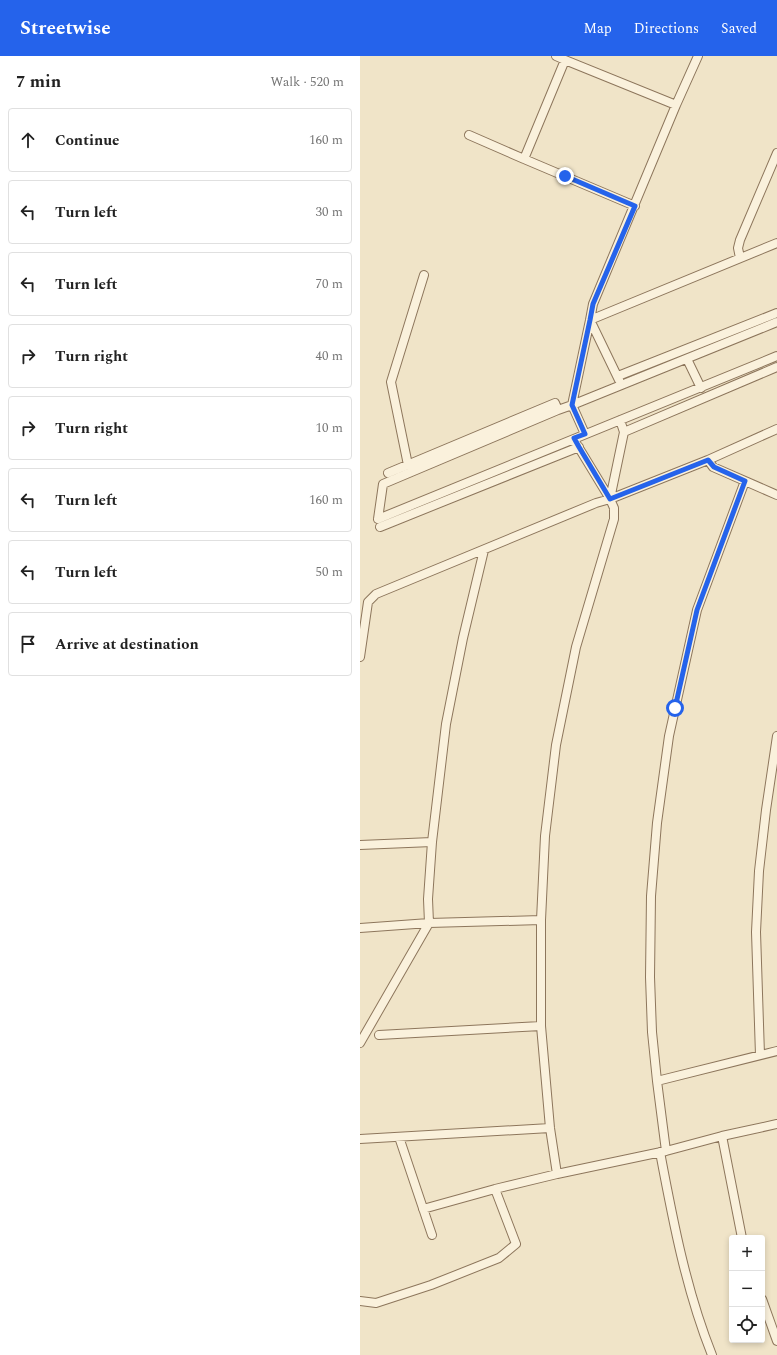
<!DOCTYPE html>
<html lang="en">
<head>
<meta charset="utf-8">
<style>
	:root { --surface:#fff; --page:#f2f2f2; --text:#222; --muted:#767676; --line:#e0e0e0; --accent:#2563eb }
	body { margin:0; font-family:Spectral,serif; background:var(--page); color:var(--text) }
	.controls { position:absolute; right:12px; bottom:12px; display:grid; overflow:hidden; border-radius:4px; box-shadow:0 2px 6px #0003 }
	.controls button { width:36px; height:36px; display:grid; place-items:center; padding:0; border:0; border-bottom:1px solid var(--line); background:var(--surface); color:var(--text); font:20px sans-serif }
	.stop { position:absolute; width:12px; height:12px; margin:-9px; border:3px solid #2563eb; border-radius:50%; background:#fff }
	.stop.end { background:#2563eb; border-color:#fff; box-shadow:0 1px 4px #0008 }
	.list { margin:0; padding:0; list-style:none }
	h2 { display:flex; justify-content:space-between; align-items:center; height:52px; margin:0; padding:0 16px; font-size:17px }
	h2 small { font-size:13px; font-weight:400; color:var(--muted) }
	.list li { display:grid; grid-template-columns:26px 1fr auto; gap:12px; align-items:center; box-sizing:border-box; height:64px; margin:0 8px 8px; padding:0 8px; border:1px solid var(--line); border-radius:4px }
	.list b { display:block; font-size:15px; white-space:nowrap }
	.list em { font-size:13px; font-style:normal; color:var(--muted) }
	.icon { flex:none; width:22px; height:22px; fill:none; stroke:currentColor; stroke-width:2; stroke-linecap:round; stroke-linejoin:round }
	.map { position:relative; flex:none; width:417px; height:1299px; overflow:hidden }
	header { display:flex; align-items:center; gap:24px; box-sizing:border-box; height:56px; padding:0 20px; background:var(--accent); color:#fff }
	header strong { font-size:19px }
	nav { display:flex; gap:22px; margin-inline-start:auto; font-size:14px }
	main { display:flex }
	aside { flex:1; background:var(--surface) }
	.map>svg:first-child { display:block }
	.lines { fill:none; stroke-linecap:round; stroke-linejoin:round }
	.street-casing { stroke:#8d765c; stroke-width:10 }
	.street { stroke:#faf1dc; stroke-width:8 }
	.route { stroke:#2563eb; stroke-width:5 }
</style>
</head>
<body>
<header>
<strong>Streetwise</strong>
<nav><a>Map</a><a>Directions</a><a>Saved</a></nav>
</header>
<main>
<aside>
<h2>7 min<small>Walk · 520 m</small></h2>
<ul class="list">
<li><svg class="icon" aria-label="ahead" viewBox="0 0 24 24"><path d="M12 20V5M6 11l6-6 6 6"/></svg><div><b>Continue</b></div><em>160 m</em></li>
<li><svg class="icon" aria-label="left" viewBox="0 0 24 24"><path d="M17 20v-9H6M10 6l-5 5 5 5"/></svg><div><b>Turn left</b></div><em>30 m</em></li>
<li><svg class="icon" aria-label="left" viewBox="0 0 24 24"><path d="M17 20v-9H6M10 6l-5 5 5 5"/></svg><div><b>Turn left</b></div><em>70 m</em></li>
<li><svg class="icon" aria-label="right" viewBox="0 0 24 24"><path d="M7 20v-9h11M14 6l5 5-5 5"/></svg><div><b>Turn right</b></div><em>40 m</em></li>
<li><svg class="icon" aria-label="right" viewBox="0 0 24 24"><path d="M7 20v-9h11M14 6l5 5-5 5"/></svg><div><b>Turn right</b></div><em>10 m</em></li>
<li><svg class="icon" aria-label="left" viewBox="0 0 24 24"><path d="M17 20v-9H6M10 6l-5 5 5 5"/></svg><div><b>Turn left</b></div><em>160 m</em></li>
<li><svg class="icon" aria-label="left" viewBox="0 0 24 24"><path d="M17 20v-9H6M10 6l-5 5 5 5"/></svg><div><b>Turn left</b></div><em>50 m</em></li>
<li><svg class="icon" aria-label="arrive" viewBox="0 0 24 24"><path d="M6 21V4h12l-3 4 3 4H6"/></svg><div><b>Arrive at destination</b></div></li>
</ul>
</aside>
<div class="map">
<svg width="417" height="1299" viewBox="0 0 417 1299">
	<rect width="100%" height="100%" fill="#f0e4c8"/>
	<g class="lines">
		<defs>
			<path id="street" d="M196,0L205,4
				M338,0L316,49L233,248L230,264L417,187
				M109,79L164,103
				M275,150L164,103L205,4L316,49
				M380,202L378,192L380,184L417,97
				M230,264L212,349L417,266
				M230,264L259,324
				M327,303L341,332
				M258,320L417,257
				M264,376L417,311
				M216,387L250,443L264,376L260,364
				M348,404L353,411L417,439
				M48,409L31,326L64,219
				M28,417L195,347L198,354
				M385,425L337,554L309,680L297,767L291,840L290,921L292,976L297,1025L417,995
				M18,463L417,300
				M18,463L23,428L198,354L212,349L225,378
				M20,471L219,391
				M0,601L8,546L16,538L236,447L250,443L348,404L417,373
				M0,789L72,786
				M181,864L185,780L196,689L216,591L254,463V452L250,443
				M0,872L69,867L181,864V970L190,1072L197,1118
				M19,979L181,970
				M0,987L69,867L68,843L72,786L86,668L103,582L124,494
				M400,999L396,876L399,815L406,754L417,680
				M297,1025L306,1095
				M362,1080L382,1182
				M39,1081L72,1179
				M0,1083L190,1072
				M300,1096C313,1165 326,1234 352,1299
				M63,1153L135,1133L197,1118L306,1095L362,1080L417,1068
				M402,1243L417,1285
				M0,1245L16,1247L71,1229L139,1202L156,1188L135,1133"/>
		</defs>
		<use href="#street" class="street-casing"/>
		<use href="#street" class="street"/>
	</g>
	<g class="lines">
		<path class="route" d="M205,120L275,150L233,248L230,264L212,349L225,378L214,382L219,391L250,443L348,404L354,411L385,425L337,554L315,652"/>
	</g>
</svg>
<div class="controls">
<button>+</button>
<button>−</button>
<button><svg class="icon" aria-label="locate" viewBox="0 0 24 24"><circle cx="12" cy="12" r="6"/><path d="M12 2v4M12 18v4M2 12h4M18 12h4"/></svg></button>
</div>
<div class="stop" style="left:315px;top:652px"></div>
<div class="stop end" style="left:205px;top:120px"></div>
</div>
</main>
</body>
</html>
